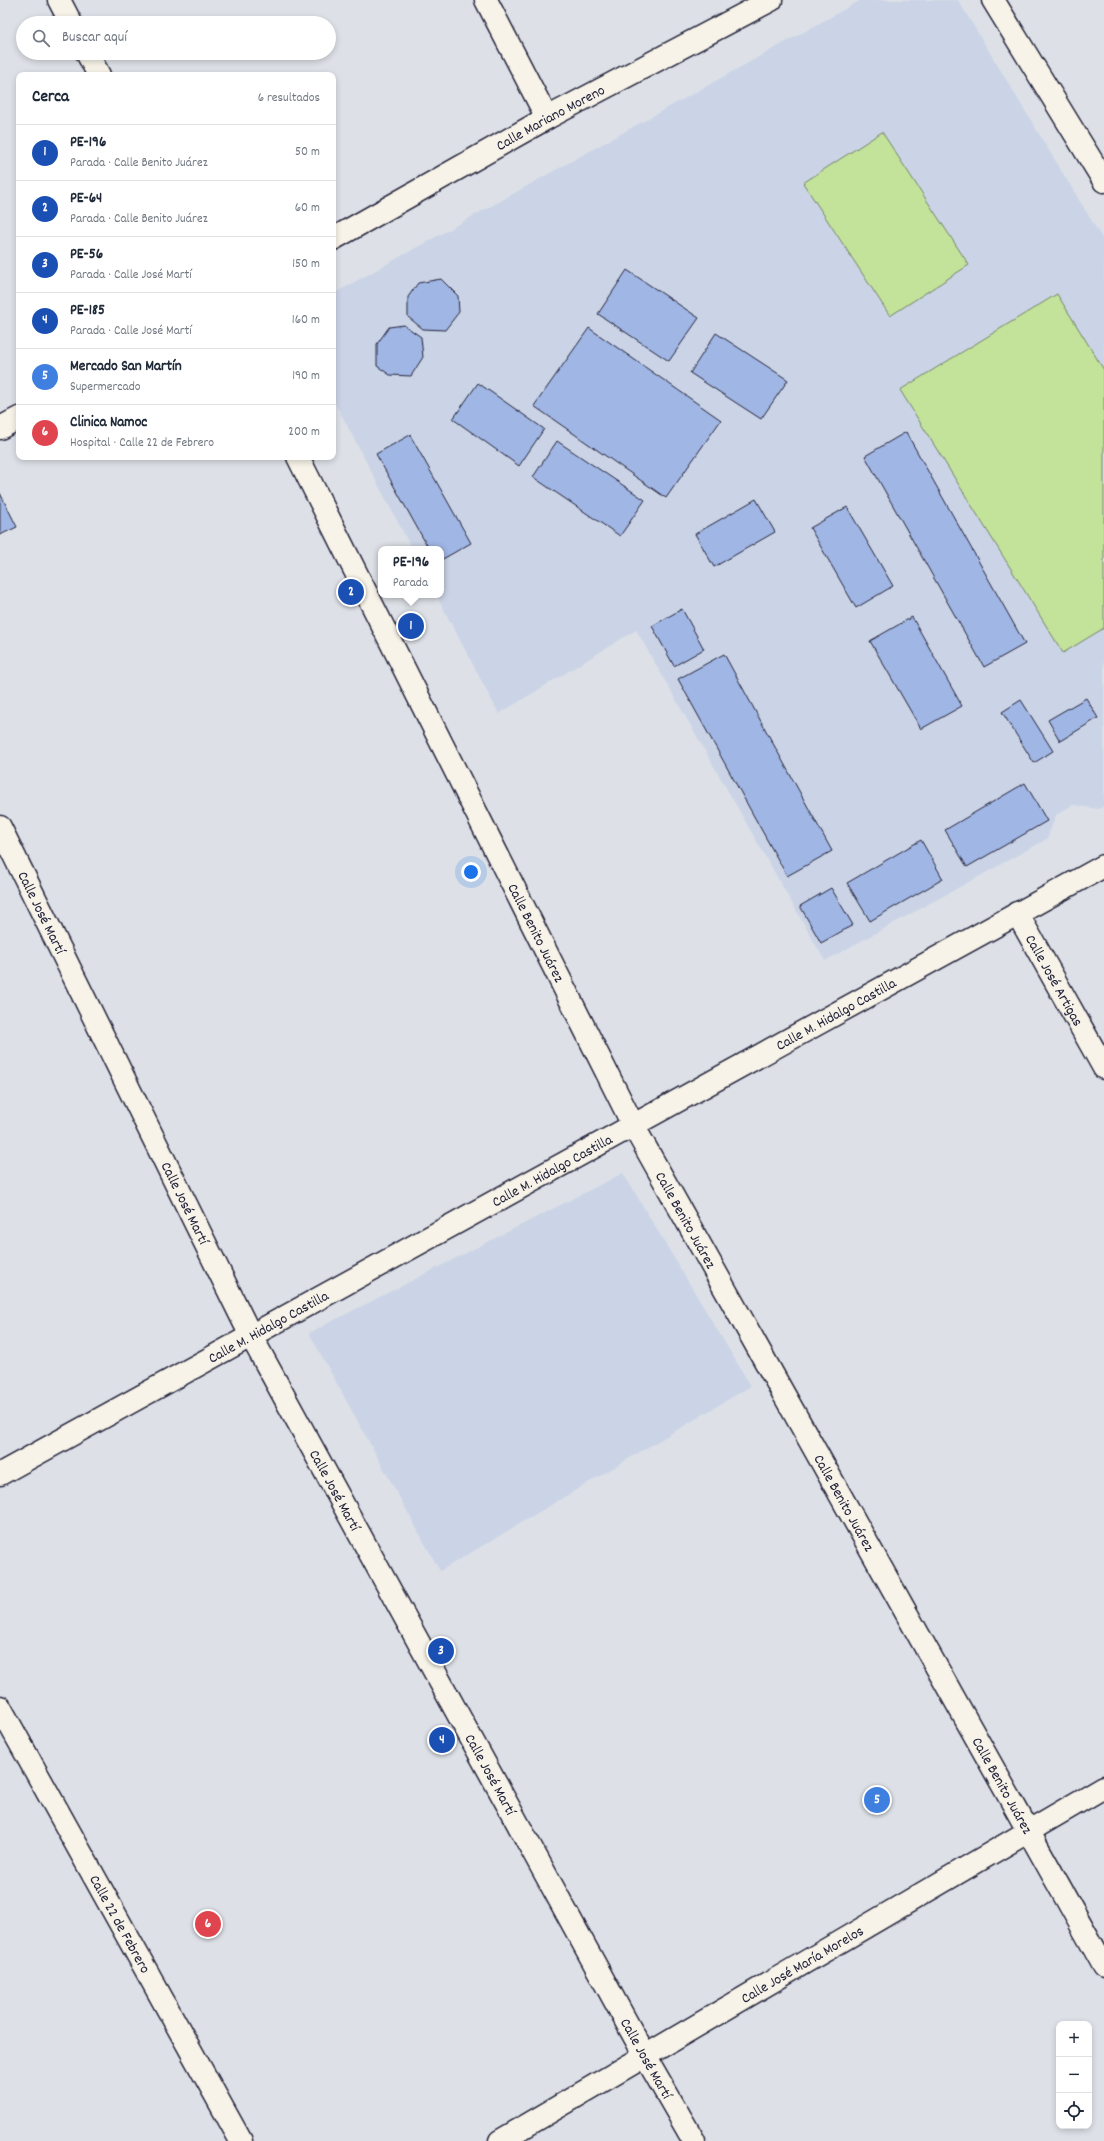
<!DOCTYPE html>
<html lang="es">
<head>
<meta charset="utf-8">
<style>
	:root { --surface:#fff; --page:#f2f2f3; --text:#1f2937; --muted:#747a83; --line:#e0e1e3; --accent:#db2777 }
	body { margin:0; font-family:Dekko,sans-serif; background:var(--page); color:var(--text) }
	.controls { position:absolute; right:12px; bottom:12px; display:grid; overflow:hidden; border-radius:8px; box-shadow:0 2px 6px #0003 }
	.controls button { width:36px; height:36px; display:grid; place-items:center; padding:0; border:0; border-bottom:1px solid var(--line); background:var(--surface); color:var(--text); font:20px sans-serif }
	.you { position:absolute; left:471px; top:872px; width:14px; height:14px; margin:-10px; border:3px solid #fff; border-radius:50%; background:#1a73e8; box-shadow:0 0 0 6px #1a73e833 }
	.badge { display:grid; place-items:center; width:26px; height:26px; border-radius:50%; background:var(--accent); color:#fff; font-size:13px; font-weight:700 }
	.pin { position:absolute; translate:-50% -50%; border:2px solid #fff; box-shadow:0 1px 4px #0006 }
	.popup { position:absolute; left:378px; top:546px; width:66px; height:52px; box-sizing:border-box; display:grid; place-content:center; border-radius:8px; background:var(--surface); filter:drop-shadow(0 1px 3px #0005); font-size:13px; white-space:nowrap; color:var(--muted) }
	.popup b { font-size:15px; color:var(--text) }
	.popup::after { content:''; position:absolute; left:50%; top:100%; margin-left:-8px; border:8px solid transparent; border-top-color:var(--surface) }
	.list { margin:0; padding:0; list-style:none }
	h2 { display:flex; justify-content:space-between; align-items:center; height:52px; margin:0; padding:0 16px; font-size:17px }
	h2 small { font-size:13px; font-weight:400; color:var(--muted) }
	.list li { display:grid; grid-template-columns:26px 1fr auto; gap:12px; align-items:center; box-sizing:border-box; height:56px; padding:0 16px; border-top:1px solid var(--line) }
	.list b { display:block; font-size:15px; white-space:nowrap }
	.list p { margin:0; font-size:13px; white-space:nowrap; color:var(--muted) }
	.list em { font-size:13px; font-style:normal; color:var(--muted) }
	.icon { flex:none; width:22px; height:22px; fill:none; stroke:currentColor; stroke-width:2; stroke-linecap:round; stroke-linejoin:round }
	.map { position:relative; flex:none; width:1104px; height:2141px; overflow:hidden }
	.search { position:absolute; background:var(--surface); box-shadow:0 2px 6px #0003; left:16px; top:16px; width:320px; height:44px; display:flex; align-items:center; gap:10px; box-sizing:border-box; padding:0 14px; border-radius:22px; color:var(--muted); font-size:15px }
	.panel { position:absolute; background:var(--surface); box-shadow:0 2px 6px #0003; left:16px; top:72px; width:320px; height:388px; border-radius:8px }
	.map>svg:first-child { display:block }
	.built { fill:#cbd4e6 }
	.green { fill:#c3e29a; stroke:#72826a }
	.building { fill:#a0b6e4; stroke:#22223b }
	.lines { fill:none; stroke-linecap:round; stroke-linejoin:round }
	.minor-casing { stroke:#22223b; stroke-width:25 }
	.minor { stroke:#f7f3e8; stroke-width:22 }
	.labels { text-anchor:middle; stroke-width:4; stroke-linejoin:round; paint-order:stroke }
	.street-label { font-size:15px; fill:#22223b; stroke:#f7f3e8 }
</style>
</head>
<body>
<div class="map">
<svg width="1104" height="2141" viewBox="0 0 1104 2141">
	<rect width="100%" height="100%" fill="#dde1e7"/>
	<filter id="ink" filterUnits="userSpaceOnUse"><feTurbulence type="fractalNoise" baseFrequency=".025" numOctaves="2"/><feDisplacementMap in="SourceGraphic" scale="8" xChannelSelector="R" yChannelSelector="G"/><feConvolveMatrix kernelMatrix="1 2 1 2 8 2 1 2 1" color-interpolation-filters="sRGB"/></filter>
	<g filter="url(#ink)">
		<path class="built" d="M861,0H958L1104,241V806L1098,809L1073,805L1056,815L1047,839L825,961L636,630L499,714L436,595H441V549H412L333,399V294Z
			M623,1173L751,1386L440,1571L309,1333Z"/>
		<path class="green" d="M882,132L969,265L890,316L803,183Z
			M1057,294L1104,370V628L1063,653L900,390Z"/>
		<path class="building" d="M627,270L699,318L669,361L598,314Z
			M441,279L458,296L459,312L445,330L423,329L408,317V297L418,283Z
			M404,325L421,337L423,357L411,376L390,375L377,366V344L389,327Z
			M589,328L721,420L666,498L534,406Z
			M716,333L788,380L761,419L690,373Z
			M478,383L544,429L519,466L453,419Z
			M906,432L1025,644L984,667L865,456Z
			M410,435L471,543L441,560V549H429L376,454Z
			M557,441L645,500L620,536L533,477Z
			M0,493L17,527L0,535Z
			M756,499L775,532L714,567L695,534Z
			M847,507L893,586L856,608L810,528Z
			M682,609L704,649L674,666L652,626Z
			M912,617L962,706L921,729L870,641Z
			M724,654L832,851L787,876L678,679Z
			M1086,698L1098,718L1060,741L1048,720Z
			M1021,700L1053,751L1034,763L1002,712Z
			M1025,783L1047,821L967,867L945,830Z
			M921,840L943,879L870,921L847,883Z
			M831,888L853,925L821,943L800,906Z"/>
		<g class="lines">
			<defs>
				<g id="minor">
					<path d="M59,0L71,23"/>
					<path d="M486,0L547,118"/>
					<path d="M993,0L1104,181"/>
					<path d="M87,53L99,75"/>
					<path id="s1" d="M333,239L547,118L771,0"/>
					<path d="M0,428L19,418"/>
					<path id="s2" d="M298,457L633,1125L1104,1966"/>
					<path id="s3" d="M0,827L251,1336L645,2056L694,2141"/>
					<path id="s4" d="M1017,913L1104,1068"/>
					<path id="s5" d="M0,1474L1104,866"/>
					<path id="s6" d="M0,1707L241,2141"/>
					<path id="s7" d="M500,2141L1104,1787"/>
				</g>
			</defs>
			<use href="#minor" class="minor-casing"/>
			<use href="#minor" class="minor"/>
		</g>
	</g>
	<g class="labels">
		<g class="street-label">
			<text dy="5" stroke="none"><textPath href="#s1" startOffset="249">Calle Mariano Moreno</textPath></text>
			<text dy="5" stroke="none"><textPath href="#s3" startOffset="95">Calle José Martí</textPath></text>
			<text dy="5" stroke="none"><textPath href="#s2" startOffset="532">Calle Benito Juárez</textPath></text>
			<text dy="5" stroke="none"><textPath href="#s4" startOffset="77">Calle José Artigas</textPath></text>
			<text dy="5" stroke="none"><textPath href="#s5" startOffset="954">Calle M. Hidalgo Castilla</textPath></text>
			<text dy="5" stroke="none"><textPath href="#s5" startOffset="630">Calle M. Hidalgo Castilla</textPath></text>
			<text dy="5" stroke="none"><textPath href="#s3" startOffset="419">Calle José Martí</textPath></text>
			<text dy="5" stroke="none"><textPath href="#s2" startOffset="856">Calle Benito Juárez</textPath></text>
			<text dy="5" stroke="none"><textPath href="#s5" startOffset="306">Calle M. Hidalgo Castilla</textPath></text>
			<text dy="5" stroke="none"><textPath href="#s3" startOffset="743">Calle José Martí</textPath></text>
			<text dy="5" stroke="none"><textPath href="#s2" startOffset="1180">Calle Benito Juárez</textPath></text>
			<text dy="5" stroke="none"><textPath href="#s3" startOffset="1067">Calle José Martí</textPath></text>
			<text dy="5" stroke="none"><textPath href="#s2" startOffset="1504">Calle Benito Juárez</textPath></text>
			<text dy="5" stroke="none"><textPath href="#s6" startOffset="248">Calle 22 de Febrero</textPath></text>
			<text dy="5" stroke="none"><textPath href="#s7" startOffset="350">Calle José María Morelos</textPath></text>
			<text dy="5" stroke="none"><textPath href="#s3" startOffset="1391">Calle José Martí</textPath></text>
		</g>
	</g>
</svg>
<div class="controls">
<button>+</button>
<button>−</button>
<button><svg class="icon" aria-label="locate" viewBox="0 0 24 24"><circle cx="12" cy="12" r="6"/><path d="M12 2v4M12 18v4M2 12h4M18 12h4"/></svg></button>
</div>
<div class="you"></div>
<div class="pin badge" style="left:411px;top:626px;background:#1a4fb4">1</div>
<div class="popup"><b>PE-196</b>Parada</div>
<div class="pin badge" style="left:351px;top:592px;background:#1a4fb4">2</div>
<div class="pin badge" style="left:441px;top:1651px;background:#1a4fb4">3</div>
<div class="pin badge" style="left:442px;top:1740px;background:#1a4fb4">4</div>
<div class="pin badge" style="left:877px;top:1800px;background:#3f7fe0">5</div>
<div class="pin badge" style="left:208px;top:1924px;background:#e0444e">6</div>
<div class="search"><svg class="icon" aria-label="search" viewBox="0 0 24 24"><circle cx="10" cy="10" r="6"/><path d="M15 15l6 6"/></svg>Buscar aquí</div>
<section class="panel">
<h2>Cerca<small>6 resultados</small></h2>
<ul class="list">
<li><span class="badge" style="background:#1a4fb4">1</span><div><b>PE-196</b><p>Parada · Calle Benito Juárez</p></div><em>50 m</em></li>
<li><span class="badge" style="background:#1a4fb4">2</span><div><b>PE-64</b><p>Parada · Calle Benito Juárez</p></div><em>60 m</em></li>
<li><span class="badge" style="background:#1a4fb4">3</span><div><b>PE-56</b><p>Parada · Calle José Martí</p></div><em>150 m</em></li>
<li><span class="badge" style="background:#1a4fb4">4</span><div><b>PE-185</b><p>Parada · Calle José Martí</p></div><em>160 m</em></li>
<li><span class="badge" style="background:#3f7fe0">5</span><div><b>Mercado San Martín</b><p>Supermercado</p></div><em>190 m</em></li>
<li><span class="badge" style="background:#e0444e">6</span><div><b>Clinica Namoc</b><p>Hospital · Calle 22 de Febrero</p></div><em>200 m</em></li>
</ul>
</section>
</div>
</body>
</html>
